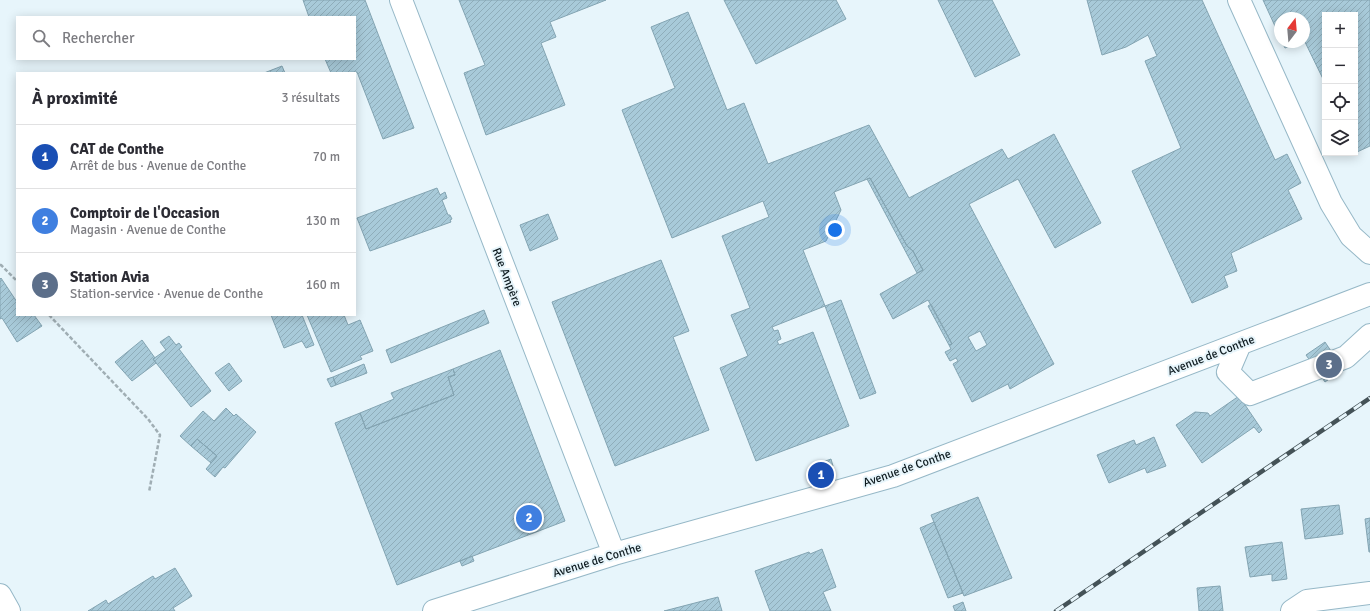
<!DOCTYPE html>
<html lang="fr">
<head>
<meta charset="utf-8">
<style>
	:root { --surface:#fff; --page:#f7f7f7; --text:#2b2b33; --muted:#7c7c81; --line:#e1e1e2; --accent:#db2777 }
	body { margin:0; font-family:Signika,sans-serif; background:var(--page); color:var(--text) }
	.controls { position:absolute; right:12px; top:12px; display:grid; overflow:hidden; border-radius:0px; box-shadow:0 2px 10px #0003 }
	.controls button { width:36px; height:36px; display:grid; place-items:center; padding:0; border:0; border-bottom:1px solid var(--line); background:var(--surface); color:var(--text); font:20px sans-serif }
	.compass { position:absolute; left:1274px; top:12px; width:36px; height:36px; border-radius:50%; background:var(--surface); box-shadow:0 2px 10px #0003; rotate:16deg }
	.you { position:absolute; left:835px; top:230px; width:14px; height:14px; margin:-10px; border:3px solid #fff; border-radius:50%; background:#1a73e8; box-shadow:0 0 0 6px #1a73e833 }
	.badge { display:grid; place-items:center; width:26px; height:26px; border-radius:50%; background:var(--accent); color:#fff; font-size:13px; font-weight:700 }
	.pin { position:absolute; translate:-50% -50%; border:2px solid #fff; box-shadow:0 1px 4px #0006 }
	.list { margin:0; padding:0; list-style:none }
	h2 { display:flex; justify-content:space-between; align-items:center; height:52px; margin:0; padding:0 16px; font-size:17px }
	h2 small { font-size:13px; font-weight:400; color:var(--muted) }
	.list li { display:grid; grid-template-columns:26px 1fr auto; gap:12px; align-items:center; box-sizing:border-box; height:64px; padding:0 16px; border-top:1px solid var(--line) }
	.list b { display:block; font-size:15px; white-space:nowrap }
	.list p { margin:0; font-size:13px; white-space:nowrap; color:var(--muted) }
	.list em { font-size:13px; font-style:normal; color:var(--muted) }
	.icon { flex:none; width:22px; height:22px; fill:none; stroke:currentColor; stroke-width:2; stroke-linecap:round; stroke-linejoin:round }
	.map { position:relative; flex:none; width:1370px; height:611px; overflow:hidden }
	.search { position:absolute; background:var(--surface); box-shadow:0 2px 10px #0003; left:16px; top:16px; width:340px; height:44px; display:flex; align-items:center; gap:10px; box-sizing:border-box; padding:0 14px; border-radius:0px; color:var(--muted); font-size:15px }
	.panel { position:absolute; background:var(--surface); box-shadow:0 2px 10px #0003; left:16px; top:72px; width:340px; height:244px; border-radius:0px }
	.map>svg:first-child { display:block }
	.building { fill:url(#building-hatch); stroke:#83a4b2; fill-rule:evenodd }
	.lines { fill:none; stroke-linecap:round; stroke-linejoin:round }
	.minor-casing { stroke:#96b8c7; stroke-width:24 }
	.path { stroke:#a0aeb4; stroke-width:2.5; stroke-dasharray:4 2; stroke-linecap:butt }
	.minor { stroke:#fff; stroke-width:22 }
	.rail-casing { stroke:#445257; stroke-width:4.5 }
	.rail { stroke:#e7f5fb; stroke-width:3; stroke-dasharray:9; stroke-linecap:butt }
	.labels { text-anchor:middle; stroke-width:4; stroke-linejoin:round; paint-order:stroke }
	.street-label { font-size:12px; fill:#0e1b20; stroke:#e7f5fb }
</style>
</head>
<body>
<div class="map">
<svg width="1370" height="611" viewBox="0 0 1370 611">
	<defs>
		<pattern id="building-hatch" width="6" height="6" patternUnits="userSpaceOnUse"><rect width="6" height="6" fill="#a8cad9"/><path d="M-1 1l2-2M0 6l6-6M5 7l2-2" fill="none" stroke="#8fadba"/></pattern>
	</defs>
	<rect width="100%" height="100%" fill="#e7f5fb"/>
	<path class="building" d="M303,0H365L414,128L383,139L357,72L331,73L325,59H355V17H309Z
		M459,0H606L550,22L556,37L541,43L565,105L486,135L464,73L485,65Z
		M724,0H836L846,19L756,64Z
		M938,0H992L1020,55L975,77Z
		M1087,0H1202L1275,160L1287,154L1301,183L1288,190L1302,219L1231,253L1237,271L1224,276L1228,287L1192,303L1132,171L1181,148L1145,61L1157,56L1148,35L1126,47L1102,55Z
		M1263,0H1370V146L1357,152L1355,148V15H1325V83L1304,40V18H1280V37Z
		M688,12L727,110L744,103L768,164L869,125L909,198L1002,149L1008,159L1054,134L1101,223L1055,248L1018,179L969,204L1054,364L1010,389L1008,384L972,402L953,364L958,361L956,358L950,361L945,352L951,349L949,345L952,344L928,300L893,319L880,294L923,270L913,251L907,246L870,178L834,192L841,210L826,241L803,250L825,306L772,327L774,331L778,330L781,339L777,341L779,345L813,332L849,426L756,461L720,368L748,356L731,315L750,308L722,236L769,217L763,201L672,238L622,110L675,88L651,27ZM980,331L987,345L976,351L968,337Z
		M1282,42H1299L1285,48Z
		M282,66L285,73H264Z
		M870,178L907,246L913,251L923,270L917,273L867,179Z
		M437,188L440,195L445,192L447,198L442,200L448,215H450L452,219L450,220L451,222L370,251L357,218Z
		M548,214L558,239L530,251L520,225Z
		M661,260L689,331L673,337L709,430L615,466L552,302Z
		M1,278L17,302V315H34L42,326L17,342L2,318L0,319V279Z
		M841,300L876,393L860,399L825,306Z
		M931,304L952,344L949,345L928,306Z
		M484,310L489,323L391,363L386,350Z
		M271,315H302L314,345L306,348L302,341L284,348Z
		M307,315H344L348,325L360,320L373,351L360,356L362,359L331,372Z
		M169,336L176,345L179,343L182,347L179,349L211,391L191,407L153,359L166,350L160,342Z
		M142,340L155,358L153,359L156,363L132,381L115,362Z
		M1325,342L1343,369L1325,382L1306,355Z
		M500,350L565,521L397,585L335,423L360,413L366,429L454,395L448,377L455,375L453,369Z
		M229,363L242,381L229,391L215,373Z
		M364,364L367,373L336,385L333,377Z
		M453,369L455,375L448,377L454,395L366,429L360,413L394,399L391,393Z
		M333,377L336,385L331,387L327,379Z
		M1239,396L1262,430L1259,433L1254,427L1202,463L1176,425L1195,412L1208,413L1210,416Z
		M226,408L234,416L236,414L256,432L225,468L223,467L215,477L206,469L217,456L197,439L191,446L180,436L203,411L214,421Z
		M1154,437L1166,466L1147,473L1145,468L1109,483L1097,455L1134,440L1136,445Z
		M197,439L217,456L211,463L191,446Z
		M831,459L833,466L819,471L817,464Z
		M978,497L1012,578L964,596L931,515Z
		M1339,505L1343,534L1305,539L1301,509Z
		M1370,518V552H1369L1365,519Z
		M934,522L963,593L948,598L920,528Z
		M1282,542L1287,579L1272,581V574L1250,577L1245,547Z
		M822,549L836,587L823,592L831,611H770L755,571L809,552L810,554Z
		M472,556L474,561L462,566L460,561Z
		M175,568L192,596L173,608L175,611H88L106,600L108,604L153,576L155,579Z
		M1220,586L1223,611H1199L1197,588Z
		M718,597L722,611H664Z
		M963,602L966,611H955L953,606Z"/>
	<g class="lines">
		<defs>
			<path id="minor" d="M401,0L614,554
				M1239,0L1331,203L1351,236L1370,253
				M1240,344L1228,372L1250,394L1346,357L1370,335
				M0,595L9,611
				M434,611L614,554L893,476L1370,294
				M1292,611L1307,601L1370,593"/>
		</defs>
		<use href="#minor" class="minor-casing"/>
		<path class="path" d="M0,265H1L17,281
			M49,315L148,419L160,435L149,492"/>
		<use href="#minor" class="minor"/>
		<defs>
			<path id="rail" d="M1056,611L1370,398"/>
		</defs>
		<use href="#rail" class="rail-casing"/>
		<use href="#rail" class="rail"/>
	</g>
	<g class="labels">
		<g class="street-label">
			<text transform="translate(507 277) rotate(69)" y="4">Rue Ampère</text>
			<text transform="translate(1211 355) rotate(-21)" y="4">Avenue de Conthe</text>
			<text transform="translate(907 468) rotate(-19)" y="4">Avenue de Conthe</text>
			<text transform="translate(597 560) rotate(-17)" y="4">Avenue de Conthe</text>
		</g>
	</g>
</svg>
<div class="controls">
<button>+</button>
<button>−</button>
<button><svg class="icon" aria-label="locate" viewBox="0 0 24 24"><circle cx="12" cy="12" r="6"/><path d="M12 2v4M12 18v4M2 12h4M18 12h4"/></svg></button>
<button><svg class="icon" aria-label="layers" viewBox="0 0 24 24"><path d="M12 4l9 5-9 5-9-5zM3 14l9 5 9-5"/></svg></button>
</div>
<svg class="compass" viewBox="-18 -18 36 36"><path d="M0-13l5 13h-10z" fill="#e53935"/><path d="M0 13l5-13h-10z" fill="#7c7c81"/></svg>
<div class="you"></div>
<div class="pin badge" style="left:821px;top:475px;background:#1a4fb4">1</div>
<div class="pin badge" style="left:529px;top:518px;background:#3f7fe0">2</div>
<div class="pin badge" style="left:1329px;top:365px;background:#5c6f8a">3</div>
<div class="search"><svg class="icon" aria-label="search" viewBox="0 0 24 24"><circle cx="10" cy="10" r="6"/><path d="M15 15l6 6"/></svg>Rechercher</div>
<section class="panel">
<h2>À proximité<small>3 résultats</small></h2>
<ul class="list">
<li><span class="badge" style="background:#1a4fb4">1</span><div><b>CAT de Conthe</b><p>Arrêt de bus · Avenue de Conthe</p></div><em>70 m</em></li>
<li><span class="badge" style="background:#3f7fe0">2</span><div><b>Comptoir de l'Occasion</b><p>Magasin · Avenue de Conthe</p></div><em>130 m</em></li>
<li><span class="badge" style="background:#5c6f8a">3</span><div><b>Station Avia</b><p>Station-service · Avenue de Conthe</p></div><em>160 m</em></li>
</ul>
</section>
</div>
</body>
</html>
